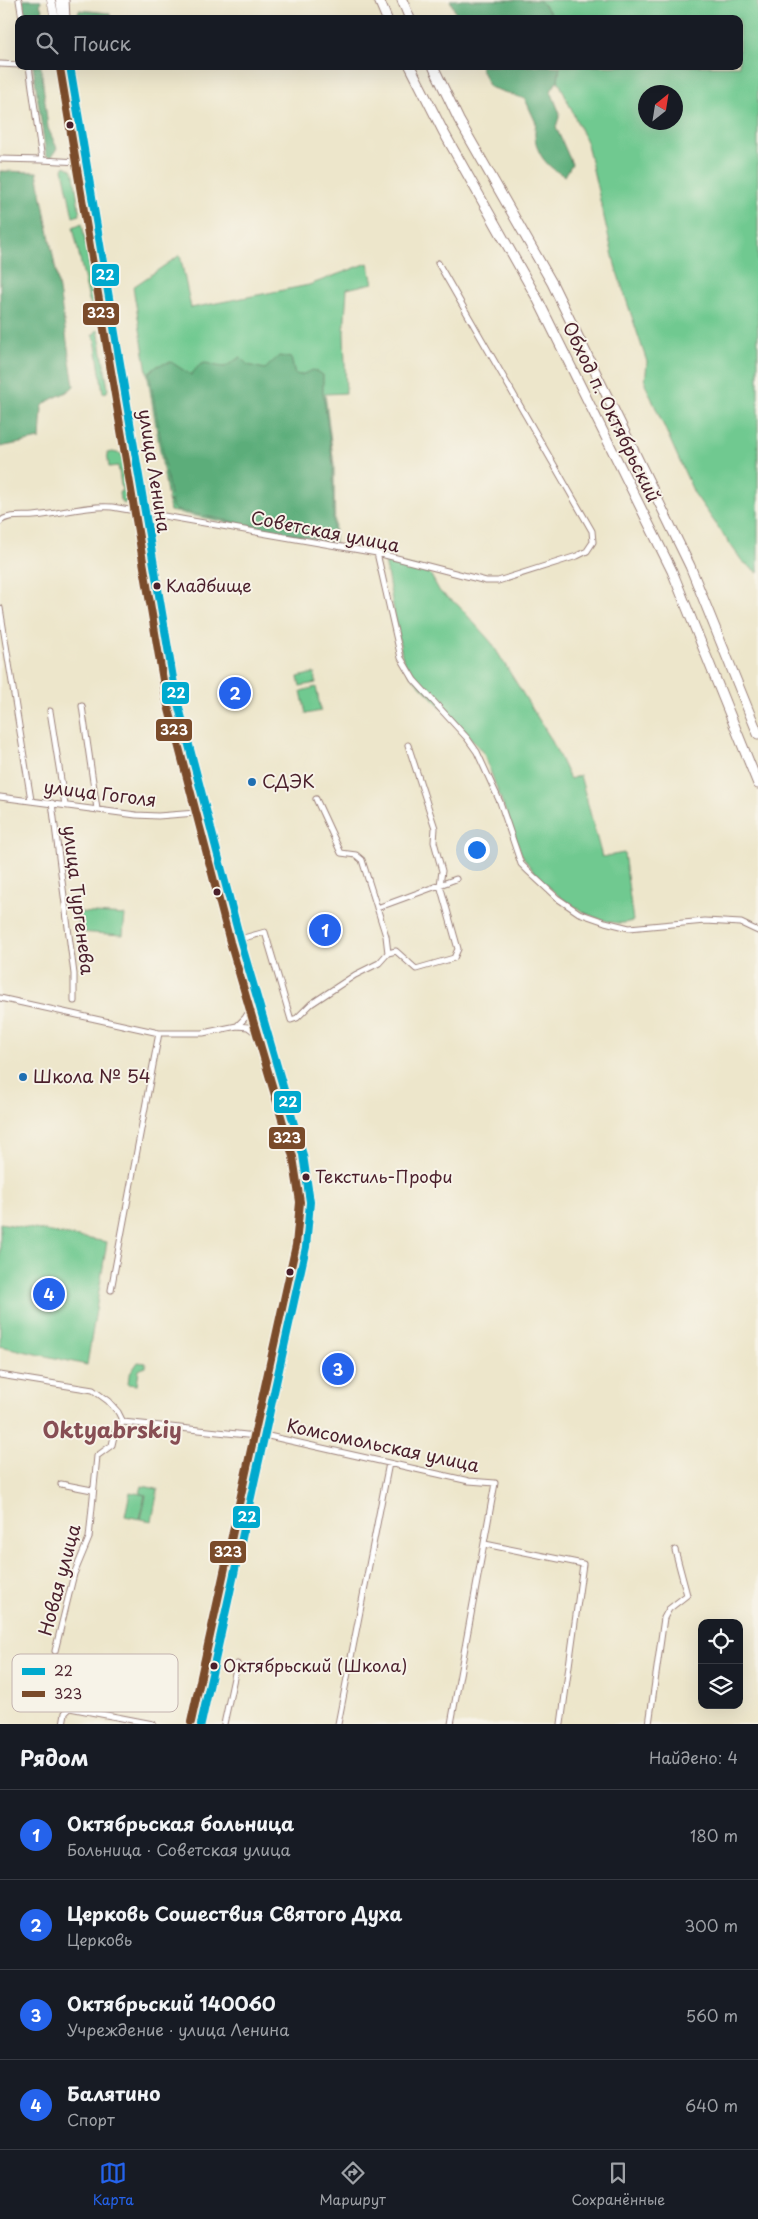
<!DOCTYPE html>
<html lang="ru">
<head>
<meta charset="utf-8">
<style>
	:root { --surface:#171b24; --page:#242831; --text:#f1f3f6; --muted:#9ea1a6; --line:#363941; --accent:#2563eb }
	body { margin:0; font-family:"Playpen Sans",sans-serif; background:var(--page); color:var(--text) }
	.controls { position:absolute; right:15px; bottom:15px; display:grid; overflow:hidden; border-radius:10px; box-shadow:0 5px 20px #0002 }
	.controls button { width:45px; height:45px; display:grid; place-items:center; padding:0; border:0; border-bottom:1px solid var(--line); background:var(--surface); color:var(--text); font:25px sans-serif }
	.compass { position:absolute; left:638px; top:85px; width:45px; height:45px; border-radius:50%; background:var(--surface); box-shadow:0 5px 20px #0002; rotate:30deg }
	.you { position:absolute; left:476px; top:849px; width:18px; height:18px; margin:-12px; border:4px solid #fff; border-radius:50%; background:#1a73e8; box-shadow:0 0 0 8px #1a73e833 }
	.badge { display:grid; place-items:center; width:32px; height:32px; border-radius:50%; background:var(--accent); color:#fff; font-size:16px; font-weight:700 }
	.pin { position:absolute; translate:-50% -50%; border:2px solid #fff; box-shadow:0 1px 5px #0006 }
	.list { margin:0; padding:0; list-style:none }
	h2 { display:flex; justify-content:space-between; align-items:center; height:65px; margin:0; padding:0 20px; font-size:21px }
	h2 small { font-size:16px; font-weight:400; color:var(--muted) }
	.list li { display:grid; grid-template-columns:32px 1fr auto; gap:15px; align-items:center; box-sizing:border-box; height:90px; padding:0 20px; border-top:1px solid var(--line) }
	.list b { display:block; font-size:19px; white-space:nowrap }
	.list p { margin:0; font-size:16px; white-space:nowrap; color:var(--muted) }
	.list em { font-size:16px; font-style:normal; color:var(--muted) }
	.icon { flex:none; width:28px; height:28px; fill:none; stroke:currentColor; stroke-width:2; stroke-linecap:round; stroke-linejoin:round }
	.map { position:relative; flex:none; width:758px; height:1724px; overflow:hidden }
	.search { position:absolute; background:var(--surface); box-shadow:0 5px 20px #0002; left:15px; right:15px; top:15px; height:55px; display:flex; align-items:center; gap:12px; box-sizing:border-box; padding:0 18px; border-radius:10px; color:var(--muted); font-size:19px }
	.sheet { height:425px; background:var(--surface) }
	nav { display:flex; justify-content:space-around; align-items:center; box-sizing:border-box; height:70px; border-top:1px solid var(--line); background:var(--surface); font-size:14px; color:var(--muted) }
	nav a { display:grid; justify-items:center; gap:2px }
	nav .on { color:var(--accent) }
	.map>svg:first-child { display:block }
	.green { fill:#6fc990; stroke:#5c745e; fill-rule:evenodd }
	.forest { fill:#5bad7a; stroke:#526652 }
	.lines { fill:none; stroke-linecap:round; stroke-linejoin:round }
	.minor-casing { stroke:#9c827b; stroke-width:7 }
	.primary-casing { stroke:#9c827b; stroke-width:9 }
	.trunk-casing { stroke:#9c827b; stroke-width:11 }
	.minor { stroke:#fff; stroke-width:5 }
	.primary { stroke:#fff; stroke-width:8 }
	.trunk { stroke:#fff; stroke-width:9 }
	.bus-1-casing { stroke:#f7f3e8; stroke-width:11 }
	.bus-2-casing { stroke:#f7f3e8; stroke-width:11 }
	.bus-1 { stroke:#00a9ce; stroke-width:8 }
	.bus-2 { stroke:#7a4b2a; stroke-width:8 }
	.bus-dot { fill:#4a1f2b; stroke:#f7f3e8; stroke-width:2 }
	.poi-dot { fill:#1f6fb2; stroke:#f7f3e8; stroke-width:2 }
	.labels { text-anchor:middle; stroke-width:4; stroke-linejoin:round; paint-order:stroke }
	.bus-label { font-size:17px; fill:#4a1f2b; stroke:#f7f3e8; text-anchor:start }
	.street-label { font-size:18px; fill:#4a1f2b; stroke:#f7f3e8 }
	.poi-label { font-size:18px; fill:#4a1f2b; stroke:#f7f3e8; text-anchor:start }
	.district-label { font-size:22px; font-weight:bold; fill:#874e54; stroke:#f7f3e8 }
	.key { fill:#f7f3e8; stroke:#c3b3af; stroke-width:1 }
	.key-label { font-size:14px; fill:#4a1f2b }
	.line-badge { stroke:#f7f3e8; stroke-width:2 }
	.badge-label { font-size:14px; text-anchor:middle; font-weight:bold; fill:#fff }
</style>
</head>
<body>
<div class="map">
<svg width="758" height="1724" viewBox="0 0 758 1724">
	<rect width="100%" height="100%" fill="#f7f3e8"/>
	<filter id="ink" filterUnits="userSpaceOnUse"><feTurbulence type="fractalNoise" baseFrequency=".02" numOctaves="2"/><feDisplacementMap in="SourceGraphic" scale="10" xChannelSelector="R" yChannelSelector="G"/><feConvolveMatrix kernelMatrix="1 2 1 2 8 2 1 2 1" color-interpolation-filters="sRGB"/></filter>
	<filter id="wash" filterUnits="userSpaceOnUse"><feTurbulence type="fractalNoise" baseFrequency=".0096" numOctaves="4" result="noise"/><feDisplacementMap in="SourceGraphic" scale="20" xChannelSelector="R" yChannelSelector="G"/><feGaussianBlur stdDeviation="1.12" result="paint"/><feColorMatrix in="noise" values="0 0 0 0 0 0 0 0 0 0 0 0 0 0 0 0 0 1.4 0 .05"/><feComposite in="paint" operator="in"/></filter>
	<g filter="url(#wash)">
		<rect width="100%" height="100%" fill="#ede6cb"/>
		<path class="green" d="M539,0H758V573L742,561L694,493L645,384L647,362L616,269L587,144L558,80L560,66H739V19H556ZM646,92H676V122H646Z
			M65,166L71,169L74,175L80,215L73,217L63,169Z
			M82,223L96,304L92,306L89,300L73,227Z
			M180,255L191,308L309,285L368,263L373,283L347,289L344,333L346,393L325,394L334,465L335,544L170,511L133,287Z
			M98,329L108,388L107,392L103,393L95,339L92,336Z
			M113,452L121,454L123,458L130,495L125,504L120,500L119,492L122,491L118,466L109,467L107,453Z
			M385,561L428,570L440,592L458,605L491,642L551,739L570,779L580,775L602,857L624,853L633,921C628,922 622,924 617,923C581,919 538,884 521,853L484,754L469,736L409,674L402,656Z
			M314,673L316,683L300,686L298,677Z
			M316,687L321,711L306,714L301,691Z
			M79,912L125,915L123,935L78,932Z
			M0,1223L107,1242L87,1365L0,1346Z
			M138,1362L146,1363L145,1367L139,1370L137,1385L128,1384L129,1375Z
			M142,1486L158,1489L152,1521L141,1519L146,1495L140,1493Z
			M130,1492L145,1495L140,1519L125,1516Z"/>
		<path class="forest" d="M23,0H41L40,5L46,19H26Z
			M450,0H539L556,19H458Z
			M79,10L109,13L113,19H76Z
			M33,66H41L48,128L57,148L51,158L46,155Z
			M480,66H560L558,80L551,91L560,114L556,127L572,164L565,176C543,166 531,146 536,123L525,99L489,87Z
			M0,171L37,172L56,271L74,386C64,397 50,396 42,407L40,439L0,447Z
			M279,356L291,358L295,374L301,375L313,370L323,375V393L333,465V542L175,510L172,507L149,372L159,365L171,362L191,375C206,355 205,366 225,367L240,357L248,365L265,369Z"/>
	</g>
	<g filter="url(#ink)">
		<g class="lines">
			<defs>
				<path id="minor" d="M19,0L22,19
					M66,0L67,19
					M0,64L19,65
					M29,66L42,160L79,162
					M0,159L42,160
					M0,522C6,514 24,517 34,516C60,514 86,505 112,507L377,553L486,581H498L577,556L587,551L593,542L592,531L438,263
					M377,553L401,658L414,680L467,738L477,752L500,802L521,864L529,872L557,898L579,913L605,922L629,928L705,921L741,923L758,931
					M0,608L31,800
					M82,706L97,809
					M50,711L65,805
					M0,797L136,815L158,816L196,813
					M52,803L74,974V1001
					M377,908L456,879
					M240,939L265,932L291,1020L297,1018L311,1004L355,975L379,963L388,953L386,936L362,860L356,855L341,853L316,799
					M388,953L396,951L416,969L454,958L458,949L440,885L442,871L434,842L435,828L408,745
					M0,998L159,1033H203L237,1026L248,1027L257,1034
					M238,1025L245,1018L251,1008
					M111,1290L159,1033
					M0,1375L93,1390L108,1401L118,1412L123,1422
					M264,1435L469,1481L495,1483L451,1724
					M61,1484L92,1490
					M485,1544L583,1564L561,1724
					M55,1651L74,1574L89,1538L97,1456L112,1445L115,1432L123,1422L256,1436
					M63,1724L65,1713L70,1708L153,1724
					M224,1724L237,1664
					M338,1724L389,1463
					M649,1724L664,1618L669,1609L687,1595L675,1550"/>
				<path id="primary" d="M51,0L55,19
					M60,0L63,19
					M62,66L169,697L196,813L294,1158L300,1200L295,1254L192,1724
					M70,66L176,696L188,748L240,939L303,1155L310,1202L306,1247L201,1724"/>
				<path id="trunk" d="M379,0L387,19
					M402,0L410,19
					M410,66L443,131L538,300L672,571L758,784
					M433,66L459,120L552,283L690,566L758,734"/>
			</defs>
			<use href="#minor" class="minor-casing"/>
			<use href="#primary" class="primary-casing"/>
			<use href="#trunk" class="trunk-casing"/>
			<use href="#minor" class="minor"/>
			<use href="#primary" class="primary"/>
			<use href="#trunk" class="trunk"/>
			<defs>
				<path id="bus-1" d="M70,66L176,696L240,939L303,1155L310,1202L306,1247L201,1724"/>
				<path id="bus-2" d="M60,68L166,698L230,942L293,1157L300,1202L296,1245L191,1722"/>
			</defs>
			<use href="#bus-1" class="bus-1-casing"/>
			<use href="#bus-2" class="bus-2-casing"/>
			<use href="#bus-1" class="bus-1"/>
			<use href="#bus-2" class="bus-2"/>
		</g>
	</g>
	<g class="bus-dot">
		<circle cx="70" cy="125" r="4.5"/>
		<circle cx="157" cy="586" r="4.5"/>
		<circle cx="217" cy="892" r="4.5"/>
		<circle cx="306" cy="1177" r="4.5"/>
		<circle cx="290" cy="1272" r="4.5"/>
		<circle cx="214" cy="1666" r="4.5"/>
	</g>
	<g class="poi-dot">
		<circle cx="252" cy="782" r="5"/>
		<circle cx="23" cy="1077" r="5"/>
	</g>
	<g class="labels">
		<g class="bus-label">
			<text x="166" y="592">Кладбище</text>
			<text x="315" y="1183">Текстиль-Профи</text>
			<text x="223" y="1672">Октябрьский (Школа)</text>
		</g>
		<g class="street-label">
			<text transform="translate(611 412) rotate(64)" y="6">Обход п. Октябрьский</text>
			<text transform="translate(154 471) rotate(81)" y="6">улица Ленина</text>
			<text transform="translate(325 532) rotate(11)" y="6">Советская улица</text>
			<text transform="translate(100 794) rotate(7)" y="6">улица Гоголя</text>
			<text transform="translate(78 900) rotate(83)" y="6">улица Тургенева</text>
			<text transform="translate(383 1446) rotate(12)" y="6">Комсомольская улица</text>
			<text transform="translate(60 1580) rotate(-75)" y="6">Новая улица</text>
		</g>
		<g class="poi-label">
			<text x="262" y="788">СДЭК</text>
			<text x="33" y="1083">Школа № 54</text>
		</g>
		<g class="district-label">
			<text x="112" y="1438">Oktyabrskiy</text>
		</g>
	</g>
	<rect x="12" y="1654" width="166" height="58" rx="8" class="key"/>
	<rect x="22" y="1668" width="23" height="7" fill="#00a9ce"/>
	<rect x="22" y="1691" width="23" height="6" fill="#7a4b2a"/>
	<g class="key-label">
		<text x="54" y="1676">22</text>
		<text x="54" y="1699">323</text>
	</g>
	<g class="line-badge">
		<rect x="91" y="263" width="29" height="24" rx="5" fill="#00a9ce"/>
		<rect x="82" y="302" width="38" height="24" rx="5" fill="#7a4b2a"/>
		<rect x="161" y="681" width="29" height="24" rx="5" fill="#00a9ce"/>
		<rect x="155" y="718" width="38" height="24" rx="5" fill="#7a4b2a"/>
		<rect x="273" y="1090" width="29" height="24" rx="5" fill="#00a9ce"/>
		<rect x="268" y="1126" width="38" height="24" rx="5" fill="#7a4b2a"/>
		<rect x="232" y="1505" width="29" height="24" rx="5" fill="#00a9ce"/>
		<rect x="209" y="1540" width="38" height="24" rx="5" fill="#7a4b2a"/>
	</g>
	<g class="badge-label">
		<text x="105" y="280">22</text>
		<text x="101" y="318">323</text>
		<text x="176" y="698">22</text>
		<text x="174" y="735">323</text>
		<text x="288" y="1107">22</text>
		<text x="287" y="1143">323</text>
		<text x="247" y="1522">22</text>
		<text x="228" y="1557">323</text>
	</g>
</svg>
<div class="controls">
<button><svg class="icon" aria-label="locate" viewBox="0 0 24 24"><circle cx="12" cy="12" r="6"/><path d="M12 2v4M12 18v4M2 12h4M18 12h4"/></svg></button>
<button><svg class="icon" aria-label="layers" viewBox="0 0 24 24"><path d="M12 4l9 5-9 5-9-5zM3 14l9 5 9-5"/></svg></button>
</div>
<svg class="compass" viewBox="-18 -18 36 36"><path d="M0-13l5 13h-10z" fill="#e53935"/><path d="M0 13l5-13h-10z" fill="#9ea1a6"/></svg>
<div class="you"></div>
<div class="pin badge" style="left:325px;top:930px">1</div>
<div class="pin badge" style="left:235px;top:693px">2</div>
<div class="pin badge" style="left:338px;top:1369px">3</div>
<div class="pin badge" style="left:49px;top:1294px">4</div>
<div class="search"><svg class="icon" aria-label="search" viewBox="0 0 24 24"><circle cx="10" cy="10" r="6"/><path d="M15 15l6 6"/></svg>Поиск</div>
</div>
<section class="sheet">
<h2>Рядом<small>Найдено: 4</small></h2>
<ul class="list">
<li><span class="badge">1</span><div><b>Октябрьская больница</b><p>Больница · Советская улица</p></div><em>180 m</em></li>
<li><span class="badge">2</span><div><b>Церковь Сошествия Святого Духа</b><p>Церковь</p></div><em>300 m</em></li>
<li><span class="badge">3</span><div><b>Октябрьский 140060</b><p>Учреждение · улица Ленина</p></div><em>560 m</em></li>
<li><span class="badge">4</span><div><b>Балятино</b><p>Спорт</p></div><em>640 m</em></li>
</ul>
</section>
<nav>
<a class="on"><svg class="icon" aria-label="map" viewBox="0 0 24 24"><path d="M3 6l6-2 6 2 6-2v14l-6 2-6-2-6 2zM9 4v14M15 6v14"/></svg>Карта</a>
<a><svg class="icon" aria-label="directions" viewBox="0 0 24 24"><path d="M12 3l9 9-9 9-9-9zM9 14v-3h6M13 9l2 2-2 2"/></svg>Маршрут</a>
<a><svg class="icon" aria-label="saved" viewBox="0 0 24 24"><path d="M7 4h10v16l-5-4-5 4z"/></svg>Сохранённые</a>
</nav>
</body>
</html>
